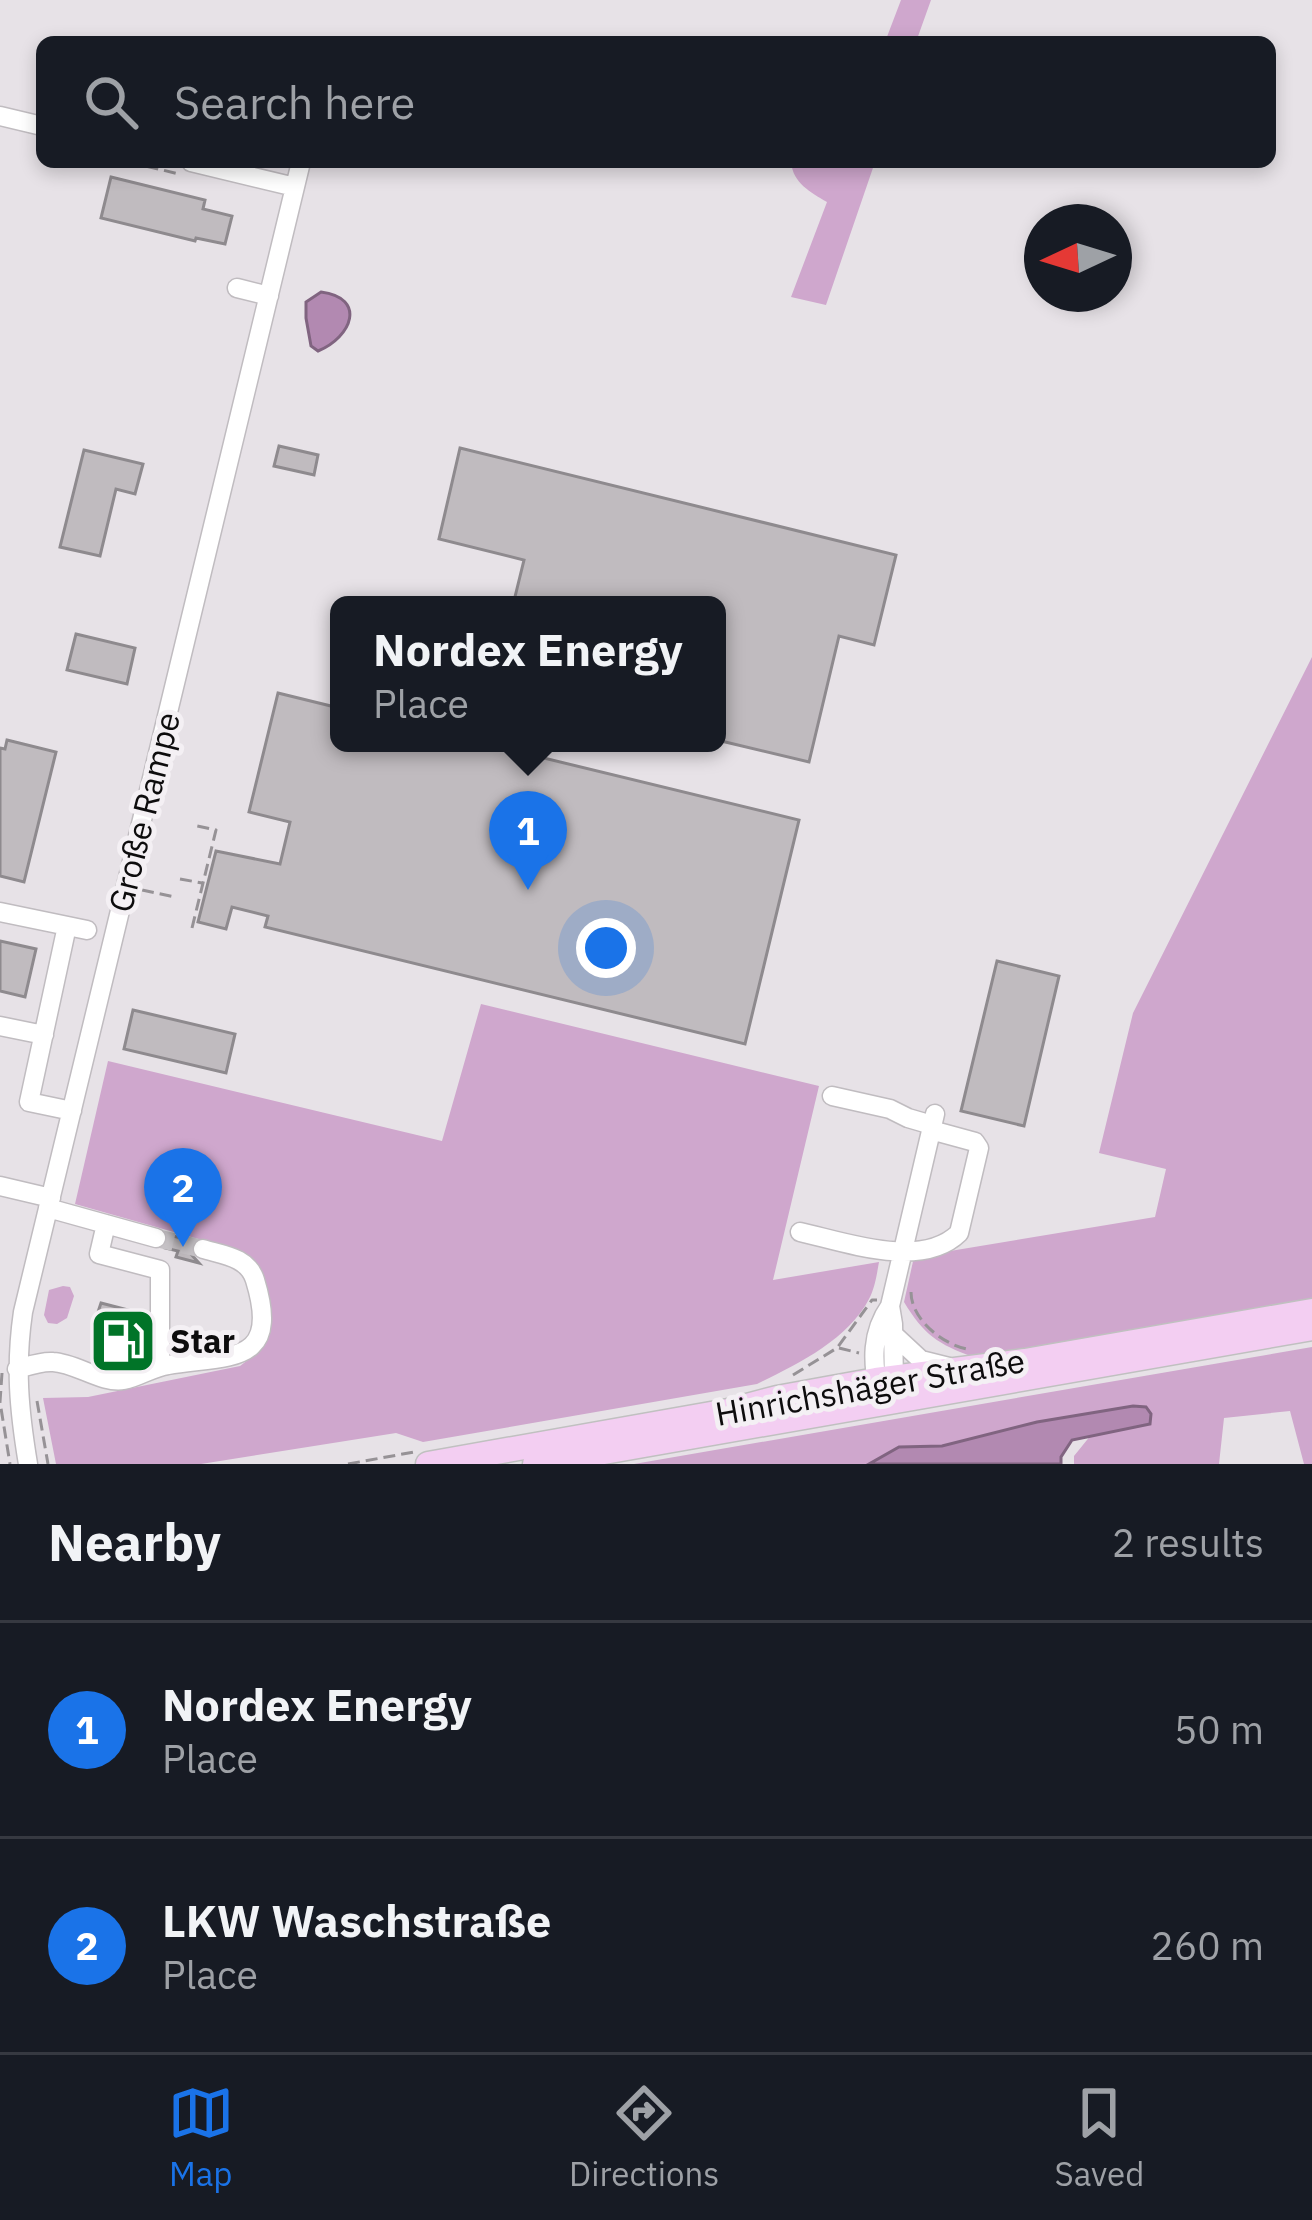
<!DOCTYPE html>
<html lang="en">
<head>
<meta charset="utf-8">
<style>
	:root { --surface:#171b24; --page:#242831; --text:#f1f3f6; --muted:#9ea1a6; --line:#363941; --accent:#1a73e8 }
	body { margin:0; font-family:"IBM Plex Sans",sans-serif; background:var(--page); color:var(--text) }
	.compass { position:absolute; left:1024px; top:204px; width:108px; height:108px; border-radius:50%; background:var(--surface); box-shadow:0 6px 18px #0003; rotate:266deg }
	.you { position:absolute; left:606px; top:948px; width:42px; height:42px; margin:-30px; border:9px solid #fff; border-radius:50%; background:#1a73e8; box-shadow:0 0 0 18px #1a73e833 }
	.badge { display:grid; place-items:center; width:78px; height:78px; border-radius:50%; background:var(--accent); color:#fff; font-size:39px; font-weight:700 }
	.pin { position:absolute; translate:-50% -99px; filter:drop-shadow(0 3px 6px #0008) }
	.pin::after { content:''; position:absolute; top:63px; width:42px; height:36px; background:inherit; clip-path:polygon(0 0,100% 0,50% 100%) }
	.popup { position:absolute; left:330px; top:596px; width:396px; height:156px; box-sizing:border-box; display:grid; place-content:center; border-radius:18px; background:var(--surface); filter:drop-shadow(0 3px 9px #0005); font-size:39px; white-space:nowrap; color:var(--muted) }
	.popup b { font-size:45px; color:var(--text) }
	.popup::after { content:''; position:absolute; left:50%; top:100%; margin-left:-24px; border:24px solid transparent; border-top-color:var(--surface) }
	.list { margin:0; padding:0; list-style:none }
	h2 { display:flex; justify-content:space-between; align-items:center; height:156px; margin:0; padding:0 48px; font-size:51px }
	h2 small { font-size:39px; font-weight:400; color:var(--muted) }
	.list li { display:grid; grid-template-columns:78px 1fr auto; gap:36px; align-items:center; box-sizing:border-box; height:216px; padding:0 48px; border-top:3px solid var(--line) }
	.list b { display:block; font-size:45px; white-space:nowrap }
	.list p { margin:0; font-size:39px; white-space:nowrap; color:var(--muted) }
	.list em { font-size:39px; font-style:normal; color:var(--muted) }
	.icon { flex:none; width:66px; height:66px; fill:none; stroke:currentColor; stroke-width:2; stroke-linecap:round; stroke-linejoin:round }
	.map { position:relative; flex:none; width:1312px; height:1464px; overflow:hidden }
	.search { position:absolute; background:var(--surface); box-shadow:0 6px 18px #0003; left:36px; right:36px; top:36px; height:132px; display:flex; align-items:center; gap:30px; box-sizing:border-box; padding:0 42px; border-radius:18px; color:var(--muted); font-size:45px }
	.sheet { height:588px; background:var(--surface) }
	nav { display:flex; justify-content:space-around; align-items:center; box-sizing:border-box; height:168px; border-top:3px solid var(--line); background:var(--surface); font-size:33px; color:var(--muted) }
	nav a { display:grid; justify-items:center; gap:6px }
	nav .on { color:var(--accent) }
	.map>svg:first-child { display:block }
	.green { fill:#cfa7cd }
	.water { fill:#b289b1; stroke:#806480; stroke-width:3 }
	.building { fill:#c0bbbf; stroke:#8e8a8e; stroke-width:3 }
	.lines { fill:none; stroke-linecap:round; stroke-linejoin:round }
	.minor-tunnel { stroke:#c6c2c6; stroke-width:18; stroke-dasharray:18 9; stroke-linecap:butt }
	.minor-casing { stroke:#c0bcc0; stroke-width:21 }
	.major-casing { stroke:#c0c0c0; stroke-width:27 }
	.path { stroke:#969296; stroke-width:3; stroke-dasharray:12 6; stroke-linecap:butt }
	.minor { stroke:#fff; stroke-width:18 }
	.major { stroke:#f3cef2; stroke-width:24 }
	.labels { text-anchor:middle; stroke-width:10; stroke-linejoin:round; paint-order:stroke }
	.street-label { font-size:33px; fill:#0d0c0d; stroke:#f4f0f4 }
	.poi-label { font-size:33px; font-weight:bold; fill:#0d0c0d; stroke:#f4f0f4; text-anchor:start }
</style>
</head>
<body>
<div class="map">
<svg width="1312" height="1464" viewBox="0 0 1312 1464">
	<rect width="100%" height="100%" fill="#e7e2e7"/>
	<path class="green" d="M901,0H931L916,42H885Z
		M791,162H875L826,305L791,297L827,202C810,192 793,183 791,162Z
		M1312,657V1302L973,1357C938,1344 924,1335 904,1302L914,1257L1155,1217L1166,1169L1099,1153L1133,1013Z
		M481,1004L819,1086L773,1280L879,1262C877,1273 875,1288 869,1299C848,1340 796,1365 757,1384L423,1442L396,1433L201,1464H56L43,1398L88,1397L240,1366L261,1350L269,1322L258,1265L251,1258L209,1242L75,1204L108,1061L442,1141Z
		M63,1286L70,1287L74,1296L67,1318L57,1324L48,1323L44,1315L49,1290Z
		M1312,1347V1464H1304L1290,1411L1224,1418L1219,1464H1074V1456L1091,1435L1144,1426L1037,1422L942,1446L899,1447L869,1464H634Z"/>
	<path class="water" d="M321,292C367,298 352,337 318,351L311,346L306,318V302Z
		M1133,1406L1146,1407L1151,1414L1150,1424L1072,1440L1061,1457V1464H869L899,1447L942,1446L1037,1422Z"/>
	<path class="building" d="M111,177L205,200L203,209L232,216L225,244L196,238L195,241L101,218Z
		M279,446L318,455L314,475L274,466Z
		M460,448L896,555L874,645L839,636L809,762L717,740V605H513L524,560L439,539Z
		M84,450L143,464L135,494L116,489L100,556L60,547Z
		M76,634L135,648L127,684L67,670Z
		M278,693L339,708V743H482L799,820L745,1044L265,927L268,916L232,907L226,929L198,922L216,851L280,864L290,822L249,812Z
		M7,740L56,752L24,882L0,876V748L5,749Z
		M0,941L36,949L25,997L0,991Z
		M997,961L1059,976L1024,1126L961,1111Z
		M133,1010L235,1034L226,1073L124,1049Z
		M169,1235L193,1241L190,1253L199,1263L176,1257L178,1251L165,1248Z
		M101,1303L140,1313L126,1365H106L114,1334L110,1333L113,1320L97,1315Z"/>
	<g class="lines">
		<path class="minor-tunnel" d="M156,1238L203,1249"/>
		<defs>
			<path id="minor" d="M0,116L42,126
				M191,162L295,187
				M237,288L269,296
				M0,912L87,930
				M67,926L29,1102L72,1111
				M0,1026L44,1035
				M832,1096L890,1109L908,1118L932,1125
				M0,1186L51,1198
				M48,1208L156,1238
				M106,1224L99,1254L160,1270V1366
				M800,1232C845,1242 921,1270 959,1233L979,1148L975,1142L931,1130
				M890,1306L893,1324L894,1385
				M893,1334L921,1360L949,1367
				M17,1369C28,1366 41,1361 53,1362C76,1363 102,1384 124,1380C139,1377 153,1367 168,1365C231,1355 281,1365 255,1280C248,1257 223,1255 203,1249
				M879,1393C872,1362 871,1333 890,1306L935,1114
				M28,1464C19,1410 15,1367 23,1312L301,162"/>
			<path id="major" d="M428,1464L728,1411L777,1398L876,1380L1025,1361L1312,1311
				M535,1464L1312,1328"/>
		</defs>
		<use href="#minor" class="minor-casing"/>
		<use href="#major" class="major-casing"/>
		<path class="path" d="M129,162L179,174
			M180,879L202,883
			M142,890L175,897
			M192,928L216,830L193,825
			M911,1292C911,1319 942,1344 967,1349
			M839,1348L859,1353
			M2,1373L0,1402L10,1464
			M793,1375L837,1348L872,1300H877
			M37,1401L48,1464
			M348,1464L414,1452"/>
		<use href="#minor" class="minor"/>
		<use href="#major" class="major"/>
	</g>
	<defs>
		<symbol id="fuel-square" viewBox="-11 -11 22 22"><rect x="-9" y="-9" width="18" height="18" rx="4" fill="#017428" stroke="#f4f0f4"/><path d="M-5.5-6h7V0h2V4h1.3V-2.5L3-4.5l.8-.8L6-3V5H2.5V1h-1V6h-7ZM-4.2-4.7v3.2H.2V-4.7Z" fill="#fff"/></symbol>
	</defs>
	<g fill-rule="evenodd">
		<use href="#fuel-square" x="85" y="1303" width="76" height="76"/>
	</g>
	<g class="labels">
		<g class="street-label">
			<text transform="translate(144 812) rotate(-76)" y="12">Große Rampe</text>
			<text transform="translate(870 1387) rotate(-10)" y="12">Hinrichshäger Straße</text>
		</g>
		<g class="poi-label">
			<text x="170" y="1353">Star</text>
		</g>
	</g>
</svg>
<svg class="compass" viewBox="-18 -18 36 36"><path d="M0-13l5 13h-10z" fill="#e53935"/><path d="M0 13l5-13h-10z" fill="#9ea1a6"/></svg>
<div class="you"></div>
<div class="pin badge" style="left:528px;top:890px">1</div>
<div class="popup"><b>Nordex Energy</b>Place</div>
<div class="pin badge" style="left:183px;top:1247px">2</div>
<div class="search"><svg class="icon" aria-label="search" viewBox="0 0 24 24"><circle cx="10" cy="10" r="6"/><path d="M15 15l6 6"/></svg>Search here</div>
</div>
<section class="sheet">
<h2>Nearby<small>2 results</small></h2>
<ul class="list">
<li><span class="badge">1</span><div><b>Nordex Energy</b><p>Place</p></div><em>50 m</em></li>
<li><span class="badge">2</span><div><b>LKW Waschstraße</b><p>Place</p></div><em>260 m</em></li>
</ul>
</section>
<nav>
<a class="on"><svg class="icon" aria-label="map" viewBox="0 0 24 24"><path d="M3 6l6-2 6 2 6-2v14l-6 2-6-2-6 2zM9 4v14M15 6v14"/></svg>Map</a>
<a><svg class="icon" aria-label="directions" viewBox="0 0 24 24"><path d="M12 3l9 9-9 9-9-9zM9 14v-3h6M13 9l2 2-2 2"/></svg>Directions</a>
<a><svg class="icon" aria-label="saved" viewBox="0 0 24 24"><path d="M7 4h10v16l-5-4-5 4z"/></svg>Saved</a>
</nav>
</body>
</html>
